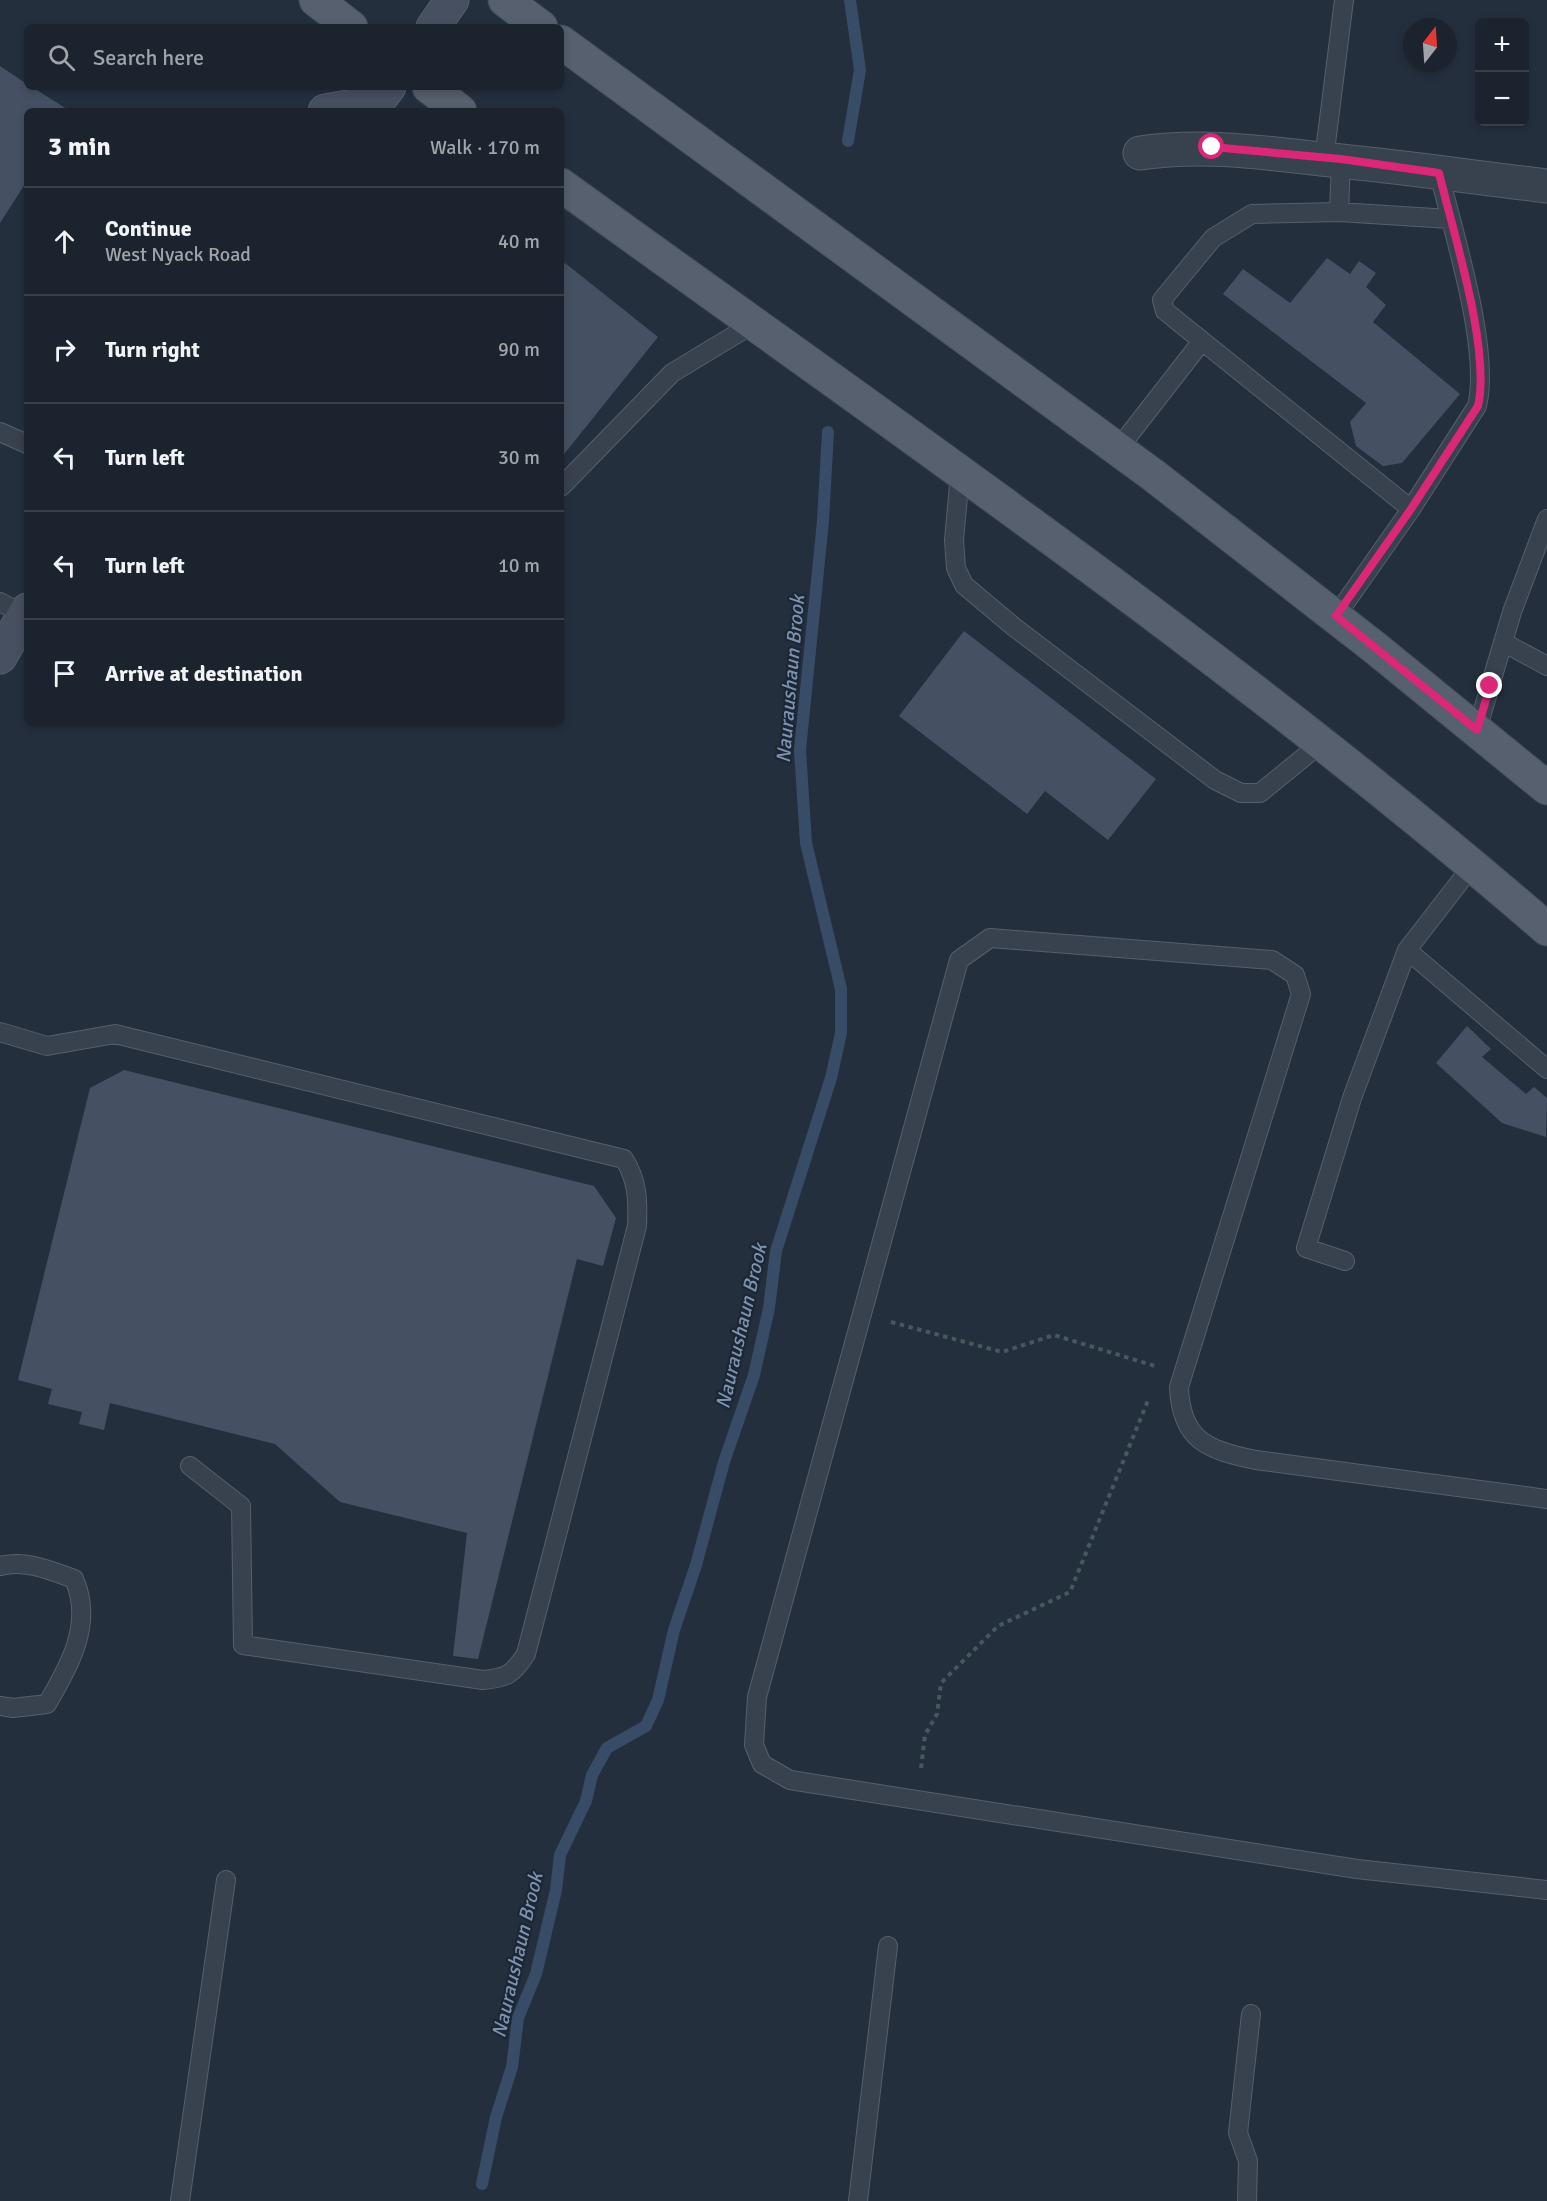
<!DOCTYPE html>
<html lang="en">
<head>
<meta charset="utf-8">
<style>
	:root { --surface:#1b232e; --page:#282f3a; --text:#f1f3f6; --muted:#a0a4aa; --line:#39404a }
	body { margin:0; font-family:Signika,sans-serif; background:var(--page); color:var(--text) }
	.controls { position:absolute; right:18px; top:18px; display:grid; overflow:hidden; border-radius:9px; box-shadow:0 3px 9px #0003 }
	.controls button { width:54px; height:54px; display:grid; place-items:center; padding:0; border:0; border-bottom:2px solid var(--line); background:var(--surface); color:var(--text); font:30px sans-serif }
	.compass { position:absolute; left:1403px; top:18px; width:54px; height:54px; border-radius:50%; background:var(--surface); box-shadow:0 3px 9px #0003; rotate:17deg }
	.stop { position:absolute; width:18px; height:18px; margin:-14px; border:4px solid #db2777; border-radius:50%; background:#fff }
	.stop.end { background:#db2777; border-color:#fff; box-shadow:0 2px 6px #0008 }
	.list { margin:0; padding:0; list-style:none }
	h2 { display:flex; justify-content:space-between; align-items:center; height:78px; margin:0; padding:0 24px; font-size:26px }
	h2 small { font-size:20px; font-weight:400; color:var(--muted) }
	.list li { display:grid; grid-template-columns:39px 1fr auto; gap:18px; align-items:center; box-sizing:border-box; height:108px; padding:0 24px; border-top:2px solid var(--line) }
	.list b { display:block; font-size:22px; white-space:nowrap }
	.list p { margin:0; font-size:20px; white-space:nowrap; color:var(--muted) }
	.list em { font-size:20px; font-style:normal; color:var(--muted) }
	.icon { flex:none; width:33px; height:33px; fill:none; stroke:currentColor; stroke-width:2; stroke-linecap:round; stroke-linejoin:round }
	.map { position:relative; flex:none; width:1547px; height:2201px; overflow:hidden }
	.search { position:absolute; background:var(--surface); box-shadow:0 3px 9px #0003; left:24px; top:24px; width:540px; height:66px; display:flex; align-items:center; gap:15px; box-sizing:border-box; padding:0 21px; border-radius:9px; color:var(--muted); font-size:22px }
	.panel { position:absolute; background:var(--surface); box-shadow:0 3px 9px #0003; left:24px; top:108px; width:540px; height:618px; border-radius:9px }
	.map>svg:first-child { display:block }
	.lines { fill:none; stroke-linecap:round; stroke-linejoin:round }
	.stream { stroke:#394c67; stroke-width:12 }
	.building { fill:#455162 }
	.lane-casing { stroke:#565f6c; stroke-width:20 }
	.street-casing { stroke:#565f6c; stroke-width:35 }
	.secondary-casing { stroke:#565f6c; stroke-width:35 }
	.primary-casing { stroke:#414a57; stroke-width:35 }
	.path { stroke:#44595c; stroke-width:4; stroke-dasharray:4.5 4.5; stroke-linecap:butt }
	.lane { stroke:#38414e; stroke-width:18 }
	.street { stroke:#38414e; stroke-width:33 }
	.secondary { stroke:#465061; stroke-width:33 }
	.primary { stroke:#56606e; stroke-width:33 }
	.route { stroke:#db2777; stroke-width:8 }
	.labels { text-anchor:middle; stroke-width:4.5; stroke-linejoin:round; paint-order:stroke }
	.water-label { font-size:20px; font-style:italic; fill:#7c92b1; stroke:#1d2633 }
</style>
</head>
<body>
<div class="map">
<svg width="1547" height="2201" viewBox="0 0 1547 2201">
	<rect width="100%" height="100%" fill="#242f3e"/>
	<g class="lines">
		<path class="stream" d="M848,141L860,70L850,0
			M482,2184L496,2117L512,2067L518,2018L536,1974L556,1890L560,1855L586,1801L592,1775L607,1748L646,1726L658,1700L674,1630L696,1565L724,1462L754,1375L769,1308L776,1251L831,1078L841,1033V989L806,843L800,750L823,521L828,432"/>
	</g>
	<path class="building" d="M0,66L27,84V87H32L70,111H27V181L0,223Z
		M1327,258L1350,274L1359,261L1376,273L1366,287L1386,305L1373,322L1460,394L1402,463L1383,466L1356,446L1350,422L1366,403L1223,294L1243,269L1290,303Z
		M565,263L658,337L561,458V268Z
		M964,631L1156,779L1108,840L1045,791L1027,814L899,716Z
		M1467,1026L1491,1049L1482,1057L1526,1094L1534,1087L1547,1098L1546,1137L1502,1123L1436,1063Z
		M124,1070L594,1186L616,1218L603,1266L577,1259L478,1659L453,1656L467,1533L340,1502L275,1444L110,1403L104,1430L79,1424L82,1412L48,1404L52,1389L18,1380L90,1088Z"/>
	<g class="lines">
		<defs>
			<path id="lane" d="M1324,159L1344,0
				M1339,212L1341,159
				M0,432L27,444
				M1118,449L1202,341
				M960,474L954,540L956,568L964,585L1014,627L1215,780L1241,793H1260L1320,744
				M561,487L672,373L753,324
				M1411,509L1165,311L1162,300L1213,238L1252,214L1339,212L1450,219
				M0,602L24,615
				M1336,616L1411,509L1477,406C1491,350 1453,232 1439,173
				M1503,642L1547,666
				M1477,730L1512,612L1547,519
				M1407,950L1547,1069
				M0,1032L47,1046L115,1034L624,1159C638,1181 638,1201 637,1226L526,1654C513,1674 507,1678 483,1680L243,1645L241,1506L190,1466
				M1345,1261L1306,1248L1352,1098L1407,950L1472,866
				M1547,1499L1256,1460C1208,1450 1181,1441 1179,1387L1301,994L1295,975L1272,960L990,938L959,960L757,1697L754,1745L762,1764L790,1780L1357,1869L1547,1890
				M0,1566C25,1559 52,1571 74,1579C94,1623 69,1667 47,1704L13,1708L0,1706
				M180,2201L226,1880
				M858,2201L888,1946
				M1247,2201L1248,2161L1238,2133L1251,2014"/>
			<path id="street" d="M1140,153C1201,144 1259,152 1321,159C1396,166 1472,177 1547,186"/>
			<path id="secondary" d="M433,27L452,0
				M325,111L377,102L389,87
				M0,657L27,610"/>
			<path id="primary" d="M316,0L351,27
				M505,0L541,27
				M561,42L1153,475L1374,647L1547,788
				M429,87L460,111
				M561,185C894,426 1236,660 1547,929"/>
		</defs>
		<use href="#lane" class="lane-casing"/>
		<use href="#street" class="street-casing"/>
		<use href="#secondary" class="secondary-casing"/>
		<use href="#primary" class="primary-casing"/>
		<path class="path" d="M891,1322L1002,1352L1054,1335L1155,1366
			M921,1768L925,1735L937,1714L941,1683L998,1626L1070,1592L1149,1398"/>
		<use href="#lane" class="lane"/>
		<use href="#street" class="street"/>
		<use href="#secondary" class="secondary"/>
		<use href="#primary" class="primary"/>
	</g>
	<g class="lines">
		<path class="route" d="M1212,147L1341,159L1439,173C1453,232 1491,350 1478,406L1411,509L1336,616L1477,730L1490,686"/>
	</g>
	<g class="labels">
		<g class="water-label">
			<text transform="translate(790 679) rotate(-85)" y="7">Nauraushaun Brook</text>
			<text transform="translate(741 1326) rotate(-77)" y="7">Nauraushaun Brook</text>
			<text transform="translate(517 1955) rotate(-77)" y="7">Nauraushaun Brook</text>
		</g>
	</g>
</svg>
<div class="controls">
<button>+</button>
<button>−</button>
</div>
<svg class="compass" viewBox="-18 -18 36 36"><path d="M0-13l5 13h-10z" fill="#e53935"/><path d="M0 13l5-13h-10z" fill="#a0a4aa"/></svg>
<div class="stop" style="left:1212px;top:147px"></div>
<div class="stop end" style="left:1490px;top:686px"></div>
<div class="search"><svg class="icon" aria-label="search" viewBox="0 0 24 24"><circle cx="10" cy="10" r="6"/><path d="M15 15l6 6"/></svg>Search here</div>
<section class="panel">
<h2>3 min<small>Walk · 170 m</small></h2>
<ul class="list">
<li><svg class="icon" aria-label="ahead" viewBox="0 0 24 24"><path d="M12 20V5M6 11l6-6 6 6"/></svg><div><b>Continue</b><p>West Nyack Road</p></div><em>40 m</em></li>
<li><svg class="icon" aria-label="right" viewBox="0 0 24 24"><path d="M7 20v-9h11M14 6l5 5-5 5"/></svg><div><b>Turn right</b></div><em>90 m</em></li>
<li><svg class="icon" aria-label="left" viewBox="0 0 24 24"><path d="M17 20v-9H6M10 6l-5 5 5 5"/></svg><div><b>Turn left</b></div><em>30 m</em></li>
<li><svg class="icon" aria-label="left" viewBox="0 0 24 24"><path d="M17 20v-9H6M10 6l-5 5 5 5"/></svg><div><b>Turn left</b></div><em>10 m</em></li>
<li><svg class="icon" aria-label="arrive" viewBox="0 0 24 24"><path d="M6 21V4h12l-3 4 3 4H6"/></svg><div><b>Arrive at destination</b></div></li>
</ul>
</section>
</div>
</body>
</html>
